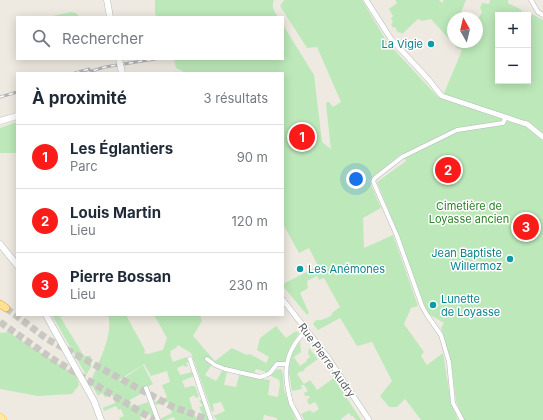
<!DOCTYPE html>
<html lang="fr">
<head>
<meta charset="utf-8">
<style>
	:root { --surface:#fff; --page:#f6f6f7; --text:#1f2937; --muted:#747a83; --line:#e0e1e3; --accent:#fb1c1a }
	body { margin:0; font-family:Inter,sans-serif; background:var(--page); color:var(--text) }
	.controls { position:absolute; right:12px; top:12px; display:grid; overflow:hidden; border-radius:0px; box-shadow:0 2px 10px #0003 }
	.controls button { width:36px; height:36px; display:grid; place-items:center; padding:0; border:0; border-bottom:1px solid var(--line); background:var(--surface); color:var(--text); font:20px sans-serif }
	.compass { position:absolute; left:447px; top:12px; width:36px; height:36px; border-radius:50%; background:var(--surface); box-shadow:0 2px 10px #0003; rotate:352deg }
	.you { position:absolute; left:356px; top:179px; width:14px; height:14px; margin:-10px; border:3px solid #fff; border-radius:50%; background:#1a73e8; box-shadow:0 0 0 6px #1a73e833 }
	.badge { display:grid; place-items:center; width:26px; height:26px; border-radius:50%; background:var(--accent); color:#fff; font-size:13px; font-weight:700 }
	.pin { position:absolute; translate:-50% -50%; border:2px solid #fff; box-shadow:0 1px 4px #0006 }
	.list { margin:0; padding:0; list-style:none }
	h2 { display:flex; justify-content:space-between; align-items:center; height:52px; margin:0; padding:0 16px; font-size:17px }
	h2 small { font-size:13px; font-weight:400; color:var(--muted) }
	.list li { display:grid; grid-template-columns:26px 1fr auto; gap:12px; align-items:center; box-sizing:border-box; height:64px; padding:0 16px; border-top:1px solid var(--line) }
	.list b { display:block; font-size:15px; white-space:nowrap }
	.list p { margin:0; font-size:13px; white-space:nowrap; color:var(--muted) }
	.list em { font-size:13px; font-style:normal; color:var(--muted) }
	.icon { flex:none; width:22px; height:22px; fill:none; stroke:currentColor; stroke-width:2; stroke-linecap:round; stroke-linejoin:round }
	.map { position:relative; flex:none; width:543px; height:420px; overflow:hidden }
	.search { position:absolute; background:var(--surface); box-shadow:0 2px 10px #0003; left:16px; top:16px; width:268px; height:44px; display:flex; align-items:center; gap:10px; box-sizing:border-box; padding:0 14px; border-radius:0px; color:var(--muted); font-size:15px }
	.panel { position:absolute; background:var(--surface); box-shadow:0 2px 10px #0003; left:16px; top:72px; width:268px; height:244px; border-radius:0px }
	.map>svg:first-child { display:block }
	.green { fill:#bde9ba }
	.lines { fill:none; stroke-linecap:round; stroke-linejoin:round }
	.trunk-tunnel { stroke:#c9c7c2; stroke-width:7; stroke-dasharray:7 3.5; stroke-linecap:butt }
	.minor-casing { stroke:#b4b8bd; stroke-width:5 }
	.tertiary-casing { stroke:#b4b8bd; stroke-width:6 }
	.secondary-casing { stroke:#b5babf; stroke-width:7 }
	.primary-casing { stroke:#ffbf49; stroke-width:8 }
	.trunk-casing { stroke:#ef9400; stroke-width:8 }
	.minor { stroke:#fff; stroke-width:4 }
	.tertiary { stroke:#fff; stroke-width:5 }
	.secondary { stroke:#fff; stroke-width:6 }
	.primary { stroke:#ffeaa5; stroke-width:7 }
	.trunk { stroke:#ffe196; stroke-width:7 }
	.rail-casing { stroke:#b3b4b5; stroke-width:3 }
	.rail { stroke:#fff; stroke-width:1.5; stroke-dasharray:4.5; stroke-linecap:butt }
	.secondary-bridge-casing { stroke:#b5babf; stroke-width:7; stroke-linecap:butt }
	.secondary-bridge { stroke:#fff; stroke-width:6 }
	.culture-dot { fill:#0f9aa8; stroke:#fff; stroke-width:1.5 }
	.labels { text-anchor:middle; stroke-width:3; stroke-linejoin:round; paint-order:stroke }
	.culture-label { font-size:11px; fill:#0d838f; stroke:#fff; text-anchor:end }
	.park-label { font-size:11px; fill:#2d822a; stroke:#fff }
	.street-label { font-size:11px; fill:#5a5f64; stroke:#fff }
</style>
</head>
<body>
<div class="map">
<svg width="543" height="420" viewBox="0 0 543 420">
	<rect width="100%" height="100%" fill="#eeeae1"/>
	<path class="green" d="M155,0H274C271,7 274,11 278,17H156L155,11Z
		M284,0H362L387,42L437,96L442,98L462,50L457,48L431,19L422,21L418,19L402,34L400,32L398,33L396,29V28L395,27L393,28L391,24L393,22L391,19L393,16L389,9L397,3L395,0H439L442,3L444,0H466L460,15L464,18H453V42H477V21L482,12L480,8L482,3L489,4L490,0H508V3L520,9L525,15H498V81H528V17L530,18L532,14L543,20V420H464L456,401L451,361L441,328L444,323L427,313L399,236L377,182L406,161L401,154L369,180L381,208L363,218L364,248L393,235L418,306L411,308L404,324L424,352L421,356L427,365L443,353L451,402L458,420H421L405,399L397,407H389L380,396L392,381L372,342L357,346L340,318L318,330L313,324L316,320C322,321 327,318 332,315V313L340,307L324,278L319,280L317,276L307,281L308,288L300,293L309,313L307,315L283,286V284L318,266L309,248L299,253L283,224V73H186L176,68L174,59H283V25L314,75L322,142L331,149L326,104L327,102H329L333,107L341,102L317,47L307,48L280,6Z
		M71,12L76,13L79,17H48Z
		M17,122V153H0V128Z
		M52,315H59L84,356H91V367L86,375Z
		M108,315H126L145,350L144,353L148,354L163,350L167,338L154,315H200L202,321L193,336L215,361L232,348L247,355L250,354L266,363L269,357L257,350L260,338L276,326L286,338L296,331L299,333L290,347L285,362C275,362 274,364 269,372H266L256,369L254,374L227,368L213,363L205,375L216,381L222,371L227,372L224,385L236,387L239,375L270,380L268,395L278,397L280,384L279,380L271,376C274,372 276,369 281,369L283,374L284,390L296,420H277V418L264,415L263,420H217L213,415H216L225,411L221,402L213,404L214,411L212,412L191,353L178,345L176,348L170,351L171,354H170L173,362L186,357L189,362L186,363L188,366L185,367L184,365L177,368L180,375L192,372L194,376L182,381L185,388L191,386H195L199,397L196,398L194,395L189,398L196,418L203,416L199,407L203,406L199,401L202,399L209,419L208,420H175L174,417L165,420H161L160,419L172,413L168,402L156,405L154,402L167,397L162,385L170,382L167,371L151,376L144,364L119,380L120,381L143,365L153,384L140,391L141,394L133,398L125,404L126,407L135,404L136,406L148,402L154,415L151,417L148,412L140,415L141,420H120L119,418L124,416L121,409L118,410L116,406L104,411L103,408L107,406L115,403L112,395L105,397L102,393L98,396L92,385L91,381C98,363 114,334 108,315Z
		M0,332L1,333L8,332L76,375L79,385L72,394L38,396L0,389Z
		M300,341L301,352L294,357L300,366L307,361L306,360L310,357L308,353L309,348L318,359L304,369L305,370L301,372V371L297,374L304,384L310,380L317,390L334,378L361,420H356L353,416H351L349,413L341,419V420H304L301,414L310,410L313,413L319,409L315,402L309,405L307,400L310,397L309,396H305L304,393L308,391L304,385H301L302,389L292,391L288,367L293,352Z"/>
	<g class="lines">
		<path class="trunk-tunnel" d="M6,308L47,339L171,406L209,420
			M0,322L51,358L154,420"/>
		<defs>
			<path id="minor" d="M531,0L538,12L543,15
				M190,359L211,420
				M207,359L215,365L225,369L260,377L266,375L270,373L277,364H286
				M146,388L158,420
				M300,420C297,414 294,409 291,403C290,399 289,395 288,390C283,366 288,347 307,330
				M462,420L453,403L449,362L441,335L427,315L422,306L397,236L373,181L375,178L402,157L457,130L503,123L506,117"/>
			<path id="tertiary" d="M366,0L391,39L429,80L440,94L442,96L523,123L527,124L543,137
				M283,300L326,355L369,420"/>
			<path id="secondary" d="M107,0L110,17
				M0,121L17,116
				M0,244L17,265
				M46,315L94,401L101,420"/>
			<path id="primary" d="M0,417L3,420"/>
			<path id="trunk" d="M0,304L6,308"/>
		</defs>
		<use href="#minor" class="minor-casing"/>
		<use href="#tertiary" class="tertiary-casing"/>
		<use href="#secondary" class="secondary-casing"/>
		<use href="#primary" class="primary-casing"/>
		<use href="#trunk" class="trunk-casing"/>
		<use href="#minor" class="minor"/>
		<use href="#tertiary" class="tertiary"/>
		<use href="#secondary" class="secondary"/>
		<use href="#primary" class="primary"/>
		<use href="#trunk" class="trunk"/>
		<defs>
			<path id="rail" d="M75,73L89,69
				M85,73L105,67L155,59
				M0,97L17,92"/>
		</defs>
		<use href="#rail" class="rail-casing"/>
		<use href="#rail" class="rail"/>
		<defs>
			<path id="secondary-bridge" d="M119,59L122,73"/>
		</defs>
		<use href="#secondary-bridge" class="secondary-bridge-casing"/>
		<use href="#secondary-bridge" class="secondary-bridge"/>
	</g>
	<g class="culture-dot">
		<circle cx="431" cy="44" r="4"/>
		<circle cx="510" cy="259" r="4"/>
		<circle cx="300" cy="269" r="4"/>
		<circle cx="433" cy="305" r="4"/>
	</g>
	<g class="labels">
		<g class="culture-label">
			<text x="423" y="48">La Vigie</text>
			<text x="502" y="257">Jean Baptiste<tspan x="502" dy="13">Willermoz</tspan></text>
			<text x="308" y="273" text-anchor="start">Les Anémones</text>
			<text x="441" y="303" text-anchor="start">Lunette<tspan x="441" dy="13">de Loyasse</tspan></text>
		</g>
		<g class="park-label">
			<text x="469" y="210">Cimetière de<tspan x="469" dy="13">Loyasse ancien</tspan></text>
		</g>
		<g class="street-label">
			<text transform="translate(327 360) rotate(54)" y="4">Rue Pierre Audry</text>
		</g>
	</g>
</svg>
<div class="controls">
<button>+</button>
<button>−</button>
</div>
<svg class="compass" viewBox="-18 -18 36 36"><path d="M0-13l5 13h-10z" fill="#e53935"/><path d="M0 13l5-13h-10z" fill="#747a83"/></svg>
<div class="you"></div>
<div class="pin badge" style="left:302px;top:137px">1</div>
<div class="pin badge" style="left:448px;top:170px">2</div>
<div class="pin badge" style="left:526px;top:227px">3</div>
<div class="search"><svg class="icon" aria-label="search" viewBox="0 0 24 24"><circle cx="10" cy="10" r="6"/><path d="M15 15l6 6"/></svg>Rechercher</div>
<section class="panel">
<h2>À proximité<small>3 résultats</small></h2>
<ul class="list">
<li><span class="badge">1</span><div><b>Les Églantiers</b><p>Parc</p></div><em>90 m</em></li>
<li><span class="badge">2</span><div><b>Louis Martin</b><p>Lieu</p></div><em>120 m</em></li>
<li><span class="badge">3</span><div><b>Pierre Bossan</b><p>Lieu</p></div><em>230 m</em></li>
</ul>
</section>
</div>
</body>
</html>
